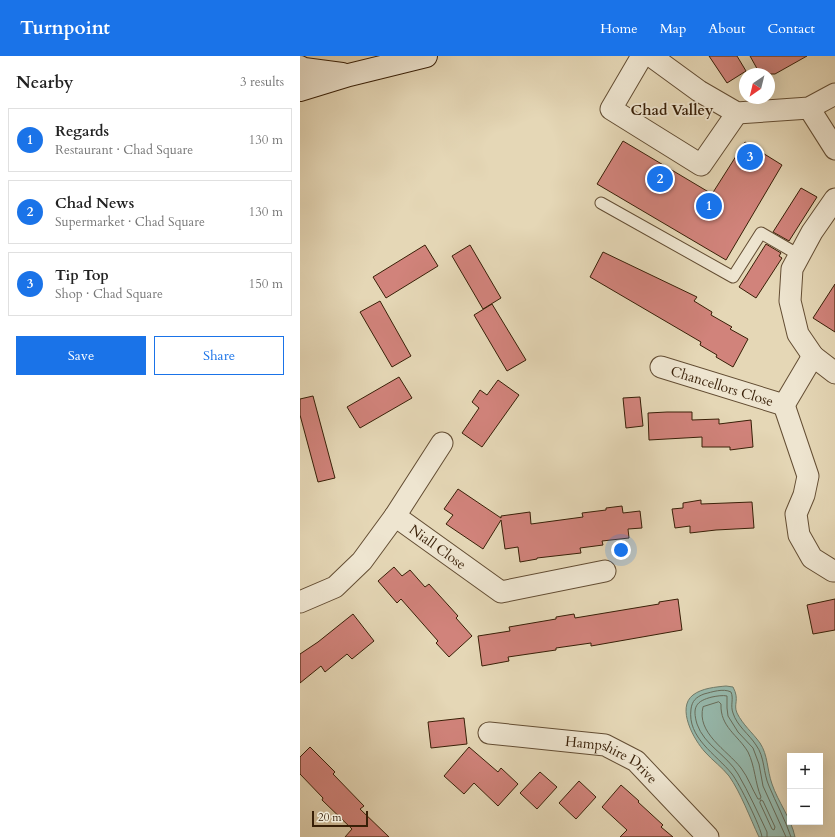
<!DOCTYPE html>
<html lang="en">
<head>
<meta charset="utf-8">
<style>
	:root { --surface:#fff; --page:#f6f6f6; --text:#222; --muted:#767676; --line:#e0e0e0; --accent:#1a73e8 }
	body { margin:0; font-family:Cardo,serif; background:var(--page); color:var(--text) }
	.controls { position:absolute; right:12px; bottom:12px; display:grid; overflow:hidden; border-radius:0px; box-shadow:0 4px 16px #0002 }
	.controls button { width:36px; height:36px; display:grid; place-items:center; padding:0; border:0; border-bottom:1px solid var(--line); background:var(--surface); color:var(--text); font:20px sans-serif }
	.compass { position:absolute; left:439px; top:12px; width:36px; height:36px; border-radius:50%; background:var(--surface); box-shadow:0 4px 16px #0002; rotate:215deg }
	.scale { position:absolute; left:12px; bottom:10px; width:56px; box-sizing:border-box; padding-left:4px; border:2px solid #381f07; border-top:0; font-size:11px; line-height:14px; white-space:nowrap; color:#381f07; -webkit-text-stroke:3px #eee5d0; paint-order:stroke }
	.you { position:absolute; left:321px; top:494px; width:14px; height:14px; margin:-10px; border:3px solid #fff; border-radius:50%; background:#1a73e8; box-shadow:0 0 0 6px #1a73e833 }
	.badge { display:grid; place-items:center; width:26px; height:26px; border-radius:50%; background:var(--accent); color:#fff; font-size:13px; font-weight:700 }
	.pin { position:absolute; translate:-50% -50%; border:2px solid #fff; box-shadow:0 1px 4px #0006 }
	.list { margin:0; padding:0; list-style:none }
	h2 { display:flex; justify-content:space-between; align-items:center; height:52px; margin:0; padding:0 16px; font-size:17px }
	h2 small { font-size:13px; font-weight:400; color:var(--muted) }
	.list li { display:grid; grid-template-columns:26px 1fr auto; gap:12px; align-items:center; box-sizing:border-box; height:64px; margin:0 8px 8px; padding:0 8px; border:1px solid var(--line); border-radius:0px }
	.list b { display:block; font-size:15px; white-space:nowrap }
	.list p { margin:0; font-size:13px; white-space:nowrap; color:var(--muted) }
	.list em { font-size:13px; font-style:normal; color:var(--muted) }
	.actions { display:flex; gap:8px; padding:12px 16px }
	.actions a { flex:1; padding:9px 0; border:1px solid var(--accent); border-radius:0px; text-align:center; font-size:14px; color:var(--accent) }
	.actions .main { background:var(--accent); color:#fff }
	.map { position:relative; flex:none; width:535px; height:781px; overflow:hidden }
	header { display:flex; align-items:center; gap:24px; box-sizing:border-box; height:56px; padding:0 20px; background:var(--accent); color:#fff }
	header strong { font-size:19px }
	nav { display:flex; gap:22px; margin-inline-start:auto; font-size:14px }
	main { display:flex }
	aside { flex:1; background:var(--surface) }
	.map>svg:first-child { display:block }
	.water { fill:#96baae; stroke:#707c6b }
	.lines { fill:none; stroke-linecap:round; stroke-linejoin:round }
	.shore { stroke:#676c5a; stroke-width:1 }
	.building { fill:#d1837b; stroke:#381f07 }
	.lane-casing { stroke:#634d33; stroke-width:13 }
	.street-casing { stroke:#634d33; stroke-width:23 }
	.secondary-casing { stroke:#381f07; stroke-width:24 }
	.lane { stroke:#eee5d0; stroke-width:11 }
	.street { stroke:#eee5d0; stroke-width:21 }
	.secondary { stroke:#eee5d0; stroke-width:22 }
	.labels { text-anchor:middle; stroke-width:3.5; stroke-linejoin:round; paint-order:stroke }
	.street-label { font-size:14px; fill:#381f07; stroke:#eee5d0 }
	.neighbourhood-label { font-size:15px; font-weight:bold; fill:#381f07; stroke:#eee5d0 }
</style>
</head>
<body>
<header>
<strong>Turnpoint</strong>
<nav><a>Home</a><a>Map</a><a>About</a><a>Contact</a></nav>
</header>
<main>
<aside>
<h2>Nearby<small>3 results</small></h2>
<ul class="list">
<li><span class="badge">1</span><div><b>Regards</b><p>Restaurant · Chad Square</p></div><em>130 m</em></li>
<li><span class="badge">2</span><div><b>Chad News</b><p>Supermarket · Chad Square</p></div><em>130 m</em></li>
<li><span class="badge">3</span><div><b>Tip Top</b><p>Shop · Chad Square</p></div><em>150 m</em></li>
</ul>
<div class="actions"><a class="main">Save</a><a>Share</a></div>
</aside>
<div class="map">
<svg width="535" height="781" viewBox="0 0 535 781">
	<rect width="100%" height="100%" fill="#e5d7b6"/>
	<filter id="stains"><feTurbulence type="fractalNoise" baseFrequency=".005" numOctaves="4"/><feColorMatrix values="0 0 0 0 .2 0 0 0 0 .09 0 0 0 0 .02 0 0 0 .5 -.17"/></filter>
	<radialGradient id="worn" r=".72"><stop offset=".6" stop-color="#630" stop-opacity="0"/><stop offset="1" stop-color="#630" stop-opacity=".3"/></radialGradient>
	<path class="water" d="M426,630L433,631C440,644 433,648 437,657C443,669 452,676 460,687C468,699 467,714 472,728C478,746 491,762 495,781H459C450,762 441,737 429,720C422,711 413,705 405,696C394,684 376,652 393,639C402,632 416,631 426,630Z"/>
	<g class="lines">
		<path class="shore" d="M419,646L421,648C420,671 438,679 448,696C455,710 455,727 461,741L460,743H458C452,733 448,721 441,712C427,694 396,677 403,651Z
			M461,744L463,745L475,771L474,774L472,773L460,747Z
			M462,781C461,771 439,727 432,718C416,698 387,682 391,653C392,645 396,641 404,638C412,636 423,632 431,636C434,643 430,649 433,657C437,670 449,678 456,689C465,701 463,717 469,730C476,747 485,763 491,781
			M467,781V776C458,757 449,737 438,718C427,699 404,689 397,668C392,651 396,645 412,641C417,640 423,639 427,640V652L428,660L438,676L453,692L459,708L463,730L486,781"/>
	</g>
	<path class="building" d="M409,0H437L446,15L427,27Z
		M450,0H507L475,18H460Z
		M323,85L412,138L445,86L482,109L426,204L297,128Z
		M501,132L517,141L489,185L473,176Z
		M466,188L481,197L479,200L482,202L456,242L439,231Z
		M125,189L138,210L86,242L73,221Z
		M170,189L201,242L183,253L152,200Z
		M303,196L397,241L394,245L412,256L411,259L432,271L430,273L448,283L433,311L416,301L417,299L400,289L401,286L290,221Z
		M535,228V276L513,262Z
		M80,245L111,300L92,311L60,256Z
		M192,248L226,304L207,315L174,259Z
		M99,321L112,342L60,372L47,351Z
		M198,324L219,339L182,391L162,377L179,352L172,346L180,334L187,339Z
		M13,340L35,422L18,426L0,359V343Z
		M340,341L343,370L326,372L323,342Z
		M367,356H392V364L419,363V368L451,364L453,391L430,394V391H402V381L349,384L348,357Z
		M158,433L201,462V460L230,456L231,468L283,461L282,457L306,454V452L322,450L323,457L340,455L342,472L328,473L329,482L302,485L303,489L280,492L281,497L237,502V503L220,506L218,491L205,493L201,464L183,493L146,468L153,459L144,453Z
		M401,444V448L452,446L454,472L416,474L390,477V470L375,472L372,453L383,452V447Z
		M94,511L102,520L110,514L125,531L129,528L158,560L156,562L172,580L149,601L136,587L138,585L101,543L97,547L78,525Z
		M378,543L382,574L291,590V587L256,592V594L208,601L209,605L182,610L178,580L210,575L209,571L256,563V561L274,558L275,562L359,548V546Z
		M535,543V574L513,578L507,549Z
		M53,558L74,585L52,603L47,598L25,616L21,610L0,627V598L18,586Z
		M164,662L167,688L131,692L128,666Z
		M10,691L35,716L33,718L64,750L60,753L89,781H45L52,773L22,744L23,742L0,718V701Z
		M169,691L198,716L201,712L218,728L198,750L174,727L164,738L144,720Z
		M240,716L257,731L237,753L220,737Z
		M279,725L296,741L276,763L259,747Z
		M321,729L339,745L338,746L363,769L361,771L373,781H320L327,774L302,751Z"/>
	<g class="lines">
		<defs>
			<path id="lane" d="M301,147L433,221L461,177L499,199"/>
			<g id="street">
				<path d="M342,0L311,53L401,109L437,57"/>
				<path d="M351,0L399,35L437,57L509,52L535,38"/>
				<path d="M509,52L535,93"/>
				<path d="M513,300L498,278L490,245L492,213L512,176L535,143"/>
				<path id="s1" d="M361,311L484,349L513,300L535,317"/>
				<path d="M484,349L508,420L504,439L496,458L499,479L512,502L533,515H535"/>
				<path d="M95,460L142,387"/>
				<path id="s2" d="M0,546L35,531L62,505L95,460L201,536L305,515"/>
				<path id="s3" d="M189,677L305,689L336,705L408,781"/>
			</g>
			<path id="secondary" d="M0,11L4,13L42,18
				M0,34L49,19L126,0"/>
		</defs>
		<use href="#lane" class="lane-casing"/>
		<use href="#street" class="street-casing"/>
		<use href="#secondary" class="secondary-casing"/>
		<use href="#lane" class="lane"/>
		<use href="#street" class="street"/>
		<use href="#secondary" class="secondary"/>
	</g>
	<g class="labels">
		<g class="street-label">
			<text dy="5" stroke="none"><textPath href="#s1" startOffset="64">Chancellors Close</textPath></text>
			<text dy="5" stroke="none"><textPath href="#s2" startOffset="184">Niall Close</textPath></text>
			<text dy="5" stroke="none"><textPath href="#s3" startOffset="128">Hampshire Drive</textPath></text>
		</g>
		<g class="neighbourhood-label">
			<text x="372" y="59">Chad Valley</text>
		</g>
	</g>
	<rect width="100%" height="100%" filter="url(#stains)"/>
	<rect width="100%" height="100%" fill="url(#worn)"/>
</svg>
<div class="controls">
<button>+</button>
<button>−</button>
</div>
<svg class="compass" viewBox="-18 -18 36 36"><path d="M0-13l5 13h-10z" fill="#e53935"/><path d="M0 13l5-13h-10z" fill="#767676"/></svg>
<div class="scale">20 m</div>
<div class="you"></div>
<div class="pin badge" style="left:409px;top:150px">1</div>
<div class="pin badge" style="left:360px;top:123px">2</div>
<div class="pin badge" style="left:450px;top:101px">3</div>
</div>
</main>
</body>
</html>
